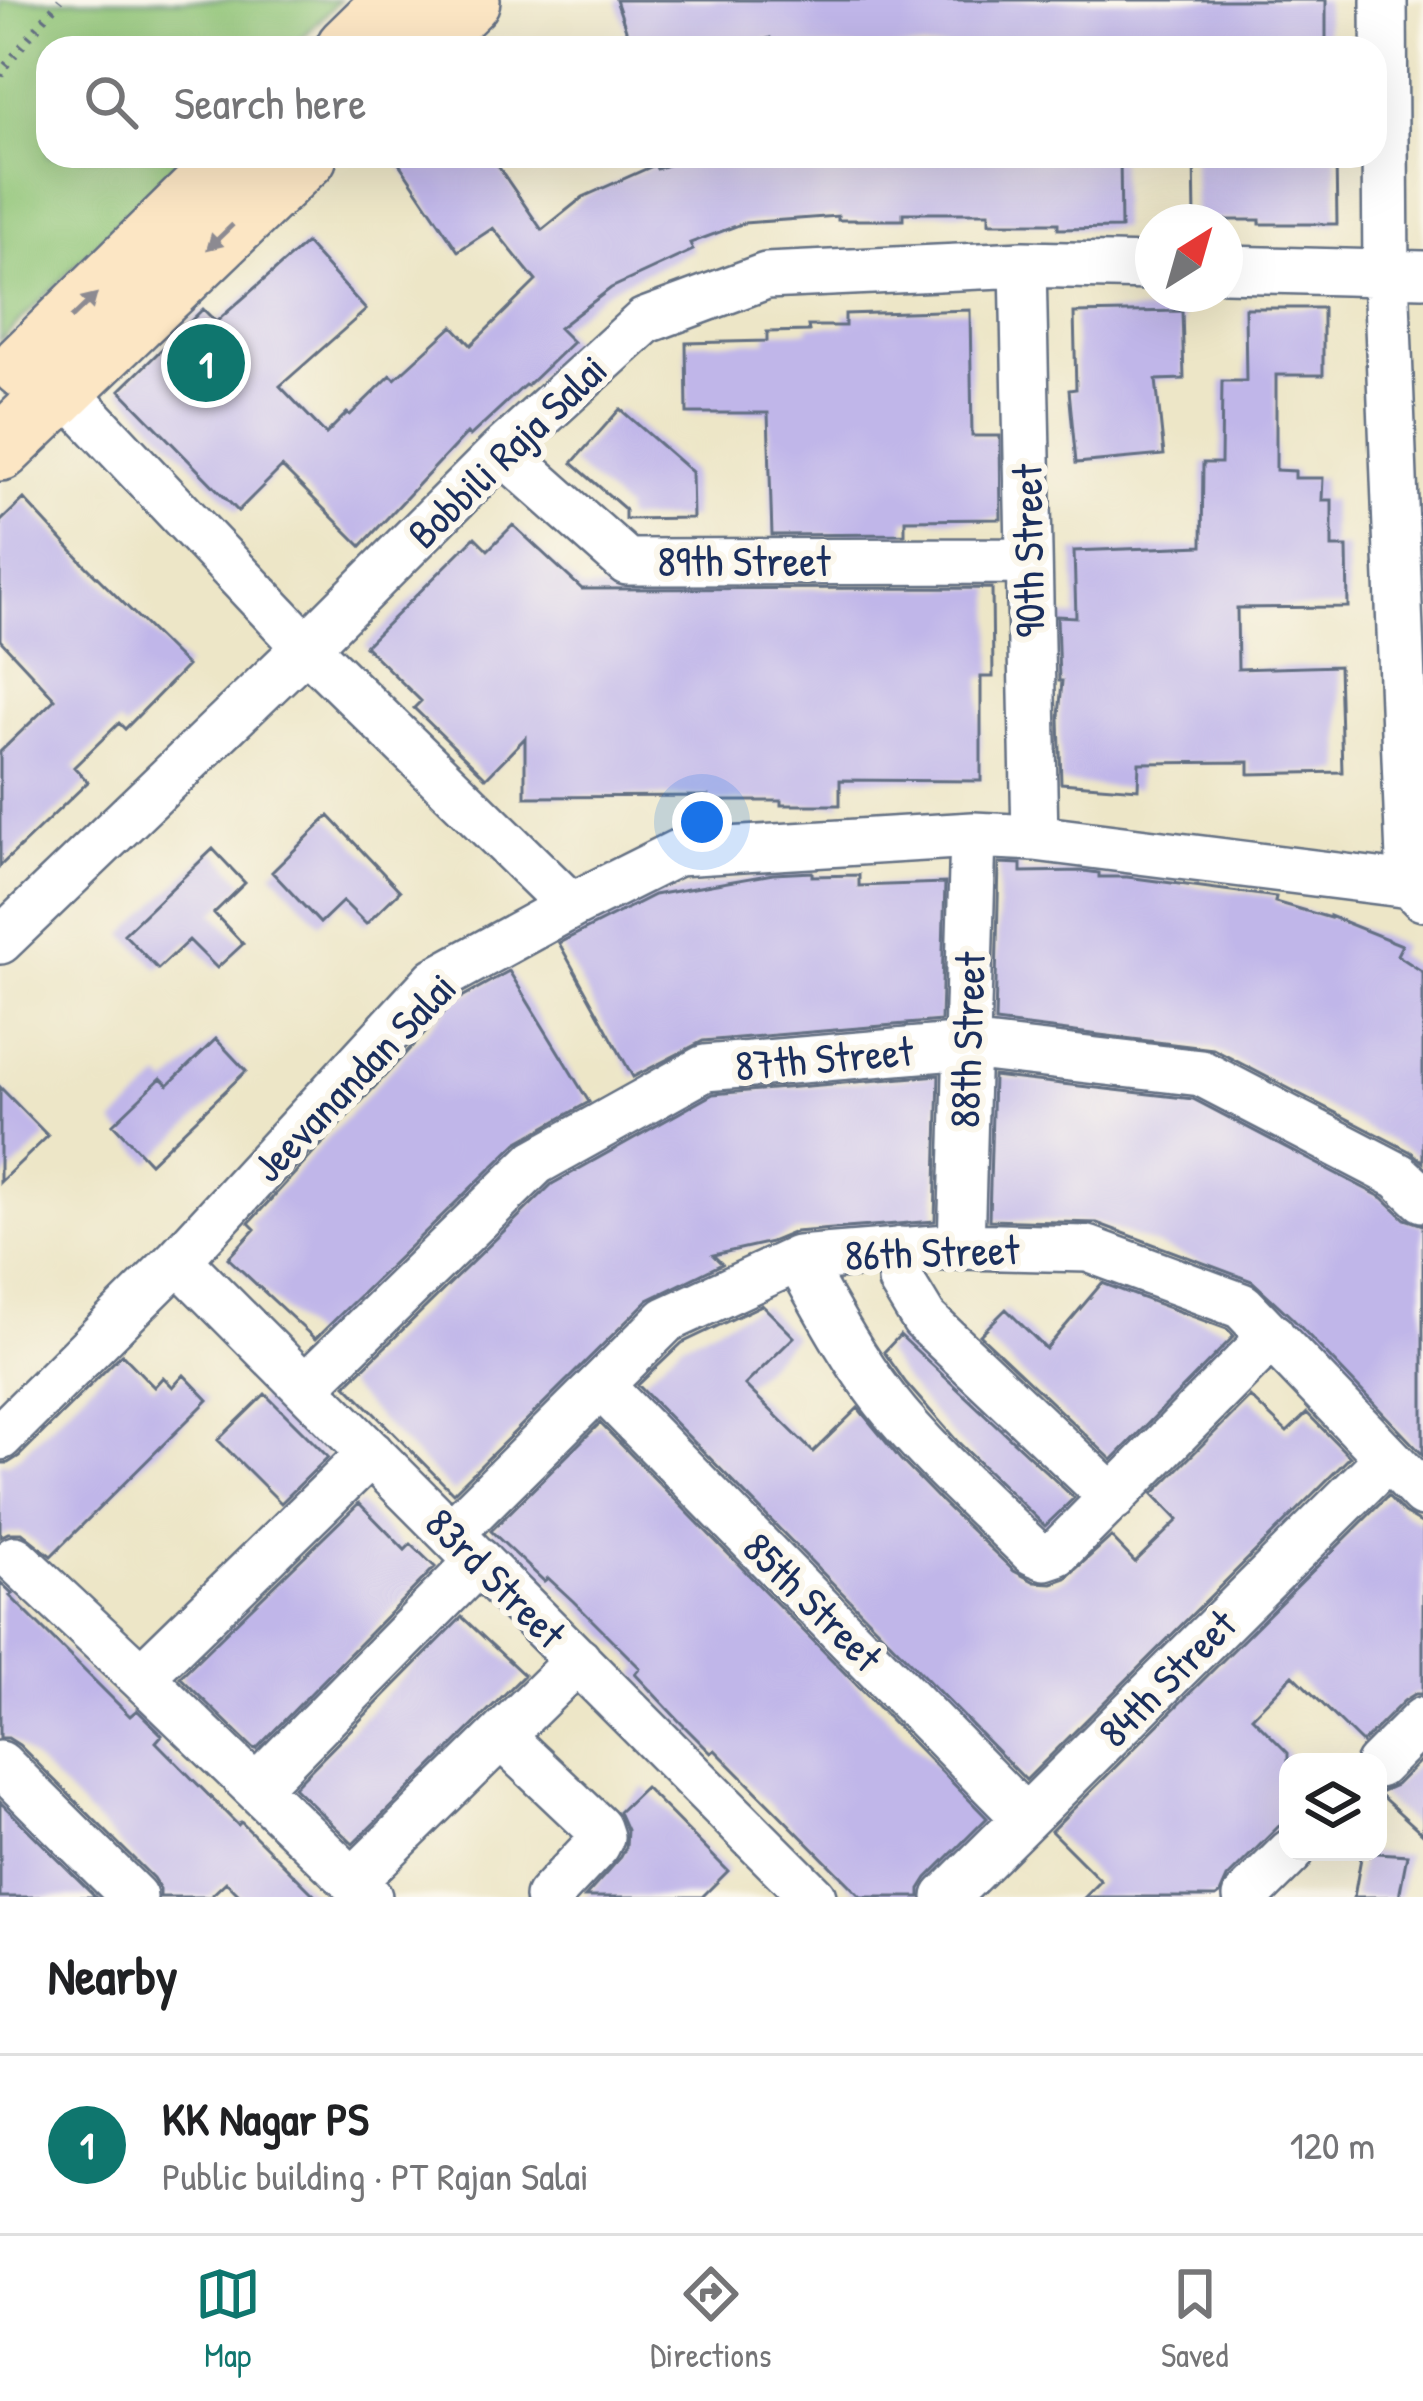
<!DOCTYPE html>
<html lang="en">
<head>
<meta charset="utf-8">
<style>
	:root { --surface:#fff; --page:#f6f6f6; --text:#202124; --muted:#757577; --line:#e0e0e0; --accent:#0f766e }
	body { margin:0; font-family:"Patrick Hand",sans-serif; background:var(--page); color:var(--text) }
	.controls { position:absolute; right:36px; bottom:36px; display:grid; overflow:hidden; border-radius:24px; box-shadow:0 12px 48px #0002 }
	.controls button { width:108px; height:108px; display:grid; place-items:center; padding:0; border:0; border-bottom:3px solid var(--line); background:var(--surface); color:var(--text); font:60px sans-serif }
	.compass { position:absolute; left:1135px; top:204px; width:108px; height:108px; border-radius:50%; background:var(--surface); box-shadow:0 12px 48px #0002; rotate:37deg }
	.you { position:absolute; left:702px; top:822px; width:42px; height:42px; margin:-30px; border:9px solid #fff; border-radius:50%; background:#1a73e8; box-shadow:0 0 0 18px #1a73e833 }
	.badge { display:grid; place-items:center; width:78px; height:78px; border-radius:50%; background:var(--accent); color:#fff; font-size:39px; font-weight:700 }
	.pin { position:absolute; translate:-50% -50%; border:6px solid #fff; box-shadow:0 3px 12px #0006 }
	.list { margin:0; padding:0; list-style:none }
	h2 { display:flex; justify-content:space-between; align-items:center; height:156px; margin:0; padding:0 48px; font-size:51px }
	h2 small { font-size:39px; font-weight:400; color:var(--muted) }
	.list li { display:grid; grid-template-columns:78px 1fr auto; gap:36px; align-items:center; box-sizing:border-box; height:180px; padding:0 48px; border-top:3px solid var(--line) }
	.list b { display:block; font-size:45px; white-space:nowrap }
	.list p { margin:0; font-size:39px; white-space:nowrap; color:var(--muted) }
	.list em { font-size:39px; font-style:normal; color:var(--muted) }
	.icon { flex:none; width:66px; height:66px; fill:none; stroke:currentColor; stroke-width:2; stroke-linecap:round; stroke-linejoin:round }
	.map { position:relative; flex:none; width:1423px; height:1897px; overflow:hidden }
	.search { position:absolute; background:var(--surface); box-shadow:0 12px 48px #0002; left:36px; right:36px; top:36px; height:132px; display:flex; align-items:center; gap:30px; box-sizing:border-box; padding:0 42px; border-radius:36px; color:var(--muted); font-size:45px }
	.sheet { height:336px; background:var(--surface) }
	nav { display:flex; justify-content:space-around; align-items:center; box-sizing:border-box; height:168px; border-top:3px solid var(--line); background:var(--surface); font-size:33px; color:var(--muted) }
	nav a { display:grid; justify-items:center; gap:6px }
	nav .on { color:var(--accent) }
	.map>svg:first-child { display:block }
	.green { fill:#8fc476; stroke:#557a6a; stroke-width:3 }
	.building { fill:#c0b6e9 }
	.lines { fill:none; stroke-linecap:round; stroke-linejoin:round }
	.minor-casing { stroke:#646f83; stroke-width:50 }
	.secondary-casing { stroke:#646f83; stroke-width:68 }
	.path { stroke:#646f83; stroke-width:8; stroke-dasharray:3 9; stroke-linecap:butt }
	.minor { stroke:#fff; stroke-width:45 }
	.secondary { stroke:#fce6c4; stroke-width:63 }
	.oneway { fill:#8c8a91 }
	.labels { text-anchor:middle; stroke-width:12; stroke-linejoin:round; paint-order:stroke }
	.street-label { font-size:42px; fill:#1b2f5e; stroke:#fbf7ec }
</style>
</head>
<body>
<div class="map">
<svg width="1423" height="1897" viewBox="0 0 1423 1897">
	<rect width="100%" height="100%" fill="#fbf7ec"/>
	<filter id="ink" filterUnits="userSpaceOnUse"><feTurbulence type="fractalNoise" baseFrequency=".00833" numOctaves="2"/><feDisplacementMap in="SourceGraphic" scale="24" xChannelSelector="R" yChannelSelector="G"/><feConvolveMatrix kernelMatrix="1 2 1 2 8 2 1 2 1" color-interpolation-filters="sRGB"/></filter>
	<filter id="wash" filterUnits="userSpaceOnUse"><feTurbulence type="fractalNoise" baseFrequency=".004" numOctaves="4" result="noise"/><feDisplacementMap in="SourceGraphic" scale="48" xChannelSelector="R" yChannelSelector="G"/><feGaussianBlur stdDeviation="2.7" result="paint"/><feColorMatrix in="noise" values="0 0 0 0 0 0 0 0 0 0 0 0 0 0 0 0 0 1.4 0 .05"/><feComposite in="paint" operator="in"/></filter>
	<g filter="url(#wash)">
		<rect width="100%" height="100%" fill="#ede6c7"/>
		<path class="green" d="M0,0H340L292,48H48V156H185L0,341Z"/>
		<g id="blocks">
			<path class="building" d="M616,0H1326V48H772L770,38L740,48H632Z
				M394,156H491L542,230L583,197L655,165L657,169L692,156H1120L1121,228L1058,229V223H989V213H903V220H838V216L744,223L690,243L693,250L611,288L559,328L573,342L527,386L525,385L470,436L467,433L361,546L282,467L238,511L120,390L203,309L216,322L306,243L366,310L280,386L326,434L347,413L350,415L391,375L395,379L453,326L471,345L536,281L493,228L458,251Z
				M1194,156H1336L1337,224H1260V220H1195Z
				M1245,308H1323V375H1276V470L1295,471V478H1323L1322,500H1332V547H1347L1348,607L1237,608L1238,669L1339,666L1342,772L1249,774V762L1139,763L1138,789L1061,783L1059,717L1062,681H1059L1057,616L1076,617L1074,551L1202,546L1203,463H1221L1222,381H1246Z
				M970,310L972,436H1000L1001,519L905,520V534L772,535L768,413H687L686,343L767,341V332L809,331L808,326H845V314Z
				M1182,311L1184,379L1156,380L1164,455L1076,463L1069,390L1076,389L1074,313Z
				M620,409L692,472L693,518L625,519V509L572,463Z
				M24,499L84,564L187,666L125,729L119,723L74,767L88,782L0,866V752L55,699L0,640V522Z
				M513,525L582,589L992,588L993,677H981V781L840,780V805H781V801H708V796L525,797V738L486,778L414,708L421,701L365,646L475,537L488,550Z
				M329,816L400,891L366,924L343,901L320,923L272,872Z
				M213,849L245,883L214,913L243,944L217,968L189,940L158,969L124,934Z
				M999,863L1021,864V872L1084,871L1099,873V877H1127L1276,897L1275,902L1330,918V916L1402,945L1397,955L1423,972V1162L1411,1152L1213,1049L995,1022Z
				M812,872V876L859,875V886L945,883L941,1021L703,1041L633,1077L559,943L654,895L773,874Z
				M509,971L589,1102L517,1143L315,1339L228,1258L255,1229L249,1223L453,1002Z
				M216,1039L246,1071L150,1163L113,1124L161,1078L168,1085Z
				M939,1075L935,1221L795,1232L771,1242L713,1255L722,1264L648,1300L453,1493L346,1385L552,1184L713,1094Z
				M993,1076L1193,1099L1383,1198L1405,1219L1423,1225V1455L1292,1318L1252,1281L1097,1223L989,1220Z
				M0,1087L48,1136L0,1182Z
				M1102,1283L1227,1329L1234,1336L1112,1460L980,1335L1006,1309L1046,1349Z
				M762,1305L794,1337L745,1385L813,1452L858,1408L900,1459L938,1498L1014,1571L1035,1582L1052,1583L1066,1578L1111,1537L1135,1562L1178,1520L1153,1494L1250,1397L1287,1432L1307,1413L1350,1457L1026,1780L638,1385L682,1343Z
				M900,1335L1074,1498L1045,1526L957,1441L906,1383L884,1352Z
				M122,1354L154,1387L163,1377L173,1387L184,1375L208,1400L51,1556L22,1533H8L0,1537V1463H8L19,1456Z
				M265,1394L328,1457L281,1503L218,1440Z
				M600,1423L987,1818L927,1878L920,1889V1897H861L715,1750L711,1753L681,1723L635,1674L640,1668L573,1601L548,1578L544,1581L491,1531Z
				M1388,1496L1404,1513L1423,1524V1694H1415L1404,1701L1362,1743L1293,1675L1252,1717L1288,1753V1817L1227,1878L1220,1894L1216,1897H1085L1101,1881L1051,1831Z
				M359,1503L405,1550L411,1544L435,1567L256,1749L253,1748L180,1677Z
				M0,1582L13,1594L10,1596L130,1716L137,1710L162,1735L156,1742L238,1825L241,1822L316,1897H241L226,1882L210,1897H160V1889L153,1878L19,1745L8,1738H0Z
				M462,1617L524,1675L353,1844L294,1787Z
				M1423,1758V1834L1378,1793L1396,1785Z
				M645,1787L728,1871L702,1897H585L621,1857L626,1847L627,1830L619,1812Z
				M0,1802L96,1897H0Z
				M1362,1852L1407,1855L1399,1897H1354Z"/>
		</g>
	</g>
	<g filter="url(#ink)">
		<use href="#blocks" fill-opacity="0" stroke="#646f83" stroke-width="3"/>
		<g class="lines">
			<defs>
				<path id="minor" d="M1384,0L1386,274L1410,885
					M1023,264L1035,838
					M1225,269L1423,274
					M47,366L62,388L306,647L571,906
					M502,451L627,562L1027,561
					M0,941L306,647L502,451L645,321L766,276L1023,264L1153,267
					M961,1246L973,835
					M901,1250V1281L924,1319L1113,1498
					M798,1259C825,1307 851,1356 885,1400C928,1455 983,1503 1033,1552L1045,1557L1057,1553L1272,1336
					M178,1260L813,1897
					M601,1386L1025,1818
					M305,1387L536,1162L705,1068L967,1046L1201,1073L1399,1176L1423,1199
					M0,1437L178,1260L436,980L571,906L677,853L973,835L1035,838L1410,885L1423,898
					M451,1533L666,1320L798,1259L961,1246L1088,1249L1242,1306L1423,1494
					M15,1559L141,1677L369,1897
					M141,1677L371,1453
					M501,1736L598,1828L601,1837L597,1845L548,1897
					M0,1764L134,1897
					M1378,1765L1423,1720
					M256,1787L479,1561
					M353,1881L578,1660
					M946,1897L1388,1458
					M1246,1897L1291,1852"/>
				<path id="secondary" d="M348,48L397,0
					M418,48L468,0
					M23,366L237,156
					M0,449L305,156"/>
			</defs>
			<use href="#minor" class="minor-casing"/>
			<use href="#secondary" class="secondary-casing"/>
			<path class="path" d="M0,76L2,70L60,0"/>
			<use href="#minor" class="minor"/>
			<use href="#secondary" class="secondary"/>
		</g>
		<defs><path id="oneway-solid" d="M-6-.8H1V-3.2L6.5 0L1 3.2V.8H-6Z" transform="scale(3)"/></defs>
		<g class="oneway">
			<use href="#oneway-solid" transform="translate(220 237) rotate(136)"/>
			<use href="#oneway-solid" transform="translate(84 306) rotate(-44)"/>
		</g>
	</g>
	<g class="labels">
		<g class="street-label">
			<text transform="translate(507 451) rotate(-44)" y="15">Bobbili Raja Salai</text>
			<text transform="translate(1028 551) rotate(-91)" y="15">90th Street</text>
			<text x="744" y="576">89th Street</text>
			<text transform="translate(967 1040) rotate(-88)" y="15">88th Street</text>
			<text transform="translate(824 1058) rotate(-5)" y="15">87th Street</text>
			<text transform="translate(354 1077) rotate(-46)" y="15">Jeevanandan Salai</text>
			<text transform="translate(932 1252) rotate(-2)" y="15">86th Street</text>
			<text transform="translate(496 1578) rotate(45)" y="15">83rd Street</text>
			<text transform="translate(813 1602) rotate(45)" y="15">85th Street</text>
			<text transform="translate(1167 1678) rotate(-45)" y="15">84th Street</text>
		</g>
	</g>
</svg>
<div class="controls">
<button><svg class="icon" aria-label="layers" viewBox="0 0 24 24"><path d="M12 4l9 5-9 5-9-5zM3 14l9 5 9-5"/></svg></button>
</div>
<svg class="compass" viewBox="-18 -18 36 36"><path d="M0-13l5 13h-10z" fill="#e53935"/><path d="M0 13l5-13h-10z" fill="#757577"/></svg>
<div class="you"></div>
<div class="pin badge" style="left:206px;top:363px">1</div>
<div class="search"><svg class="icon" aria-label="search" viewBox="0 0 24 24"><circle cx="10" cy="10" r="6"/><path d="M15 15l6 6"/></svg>Search here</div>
</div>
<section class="sheet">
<h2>Nearby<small></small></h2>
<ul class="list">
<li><span class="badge">1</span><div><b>KK Nagar PS</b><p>Public building · PT Rajan Salai</p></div><em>120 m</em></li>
</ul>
</section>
<nav>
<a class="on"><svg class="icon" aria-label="map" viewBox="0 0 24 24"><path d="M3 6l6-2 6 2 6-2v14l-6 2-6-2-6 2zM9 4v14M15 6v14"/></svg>Map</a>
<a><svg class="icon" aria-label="directions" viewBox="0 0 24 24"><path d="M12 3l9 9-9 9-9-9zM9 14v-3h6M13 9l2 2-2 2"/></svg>Directions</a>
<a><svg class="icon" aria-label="saved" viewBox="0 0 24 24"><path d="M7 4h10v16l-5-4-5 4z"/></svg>Saved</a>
</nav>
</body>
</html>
